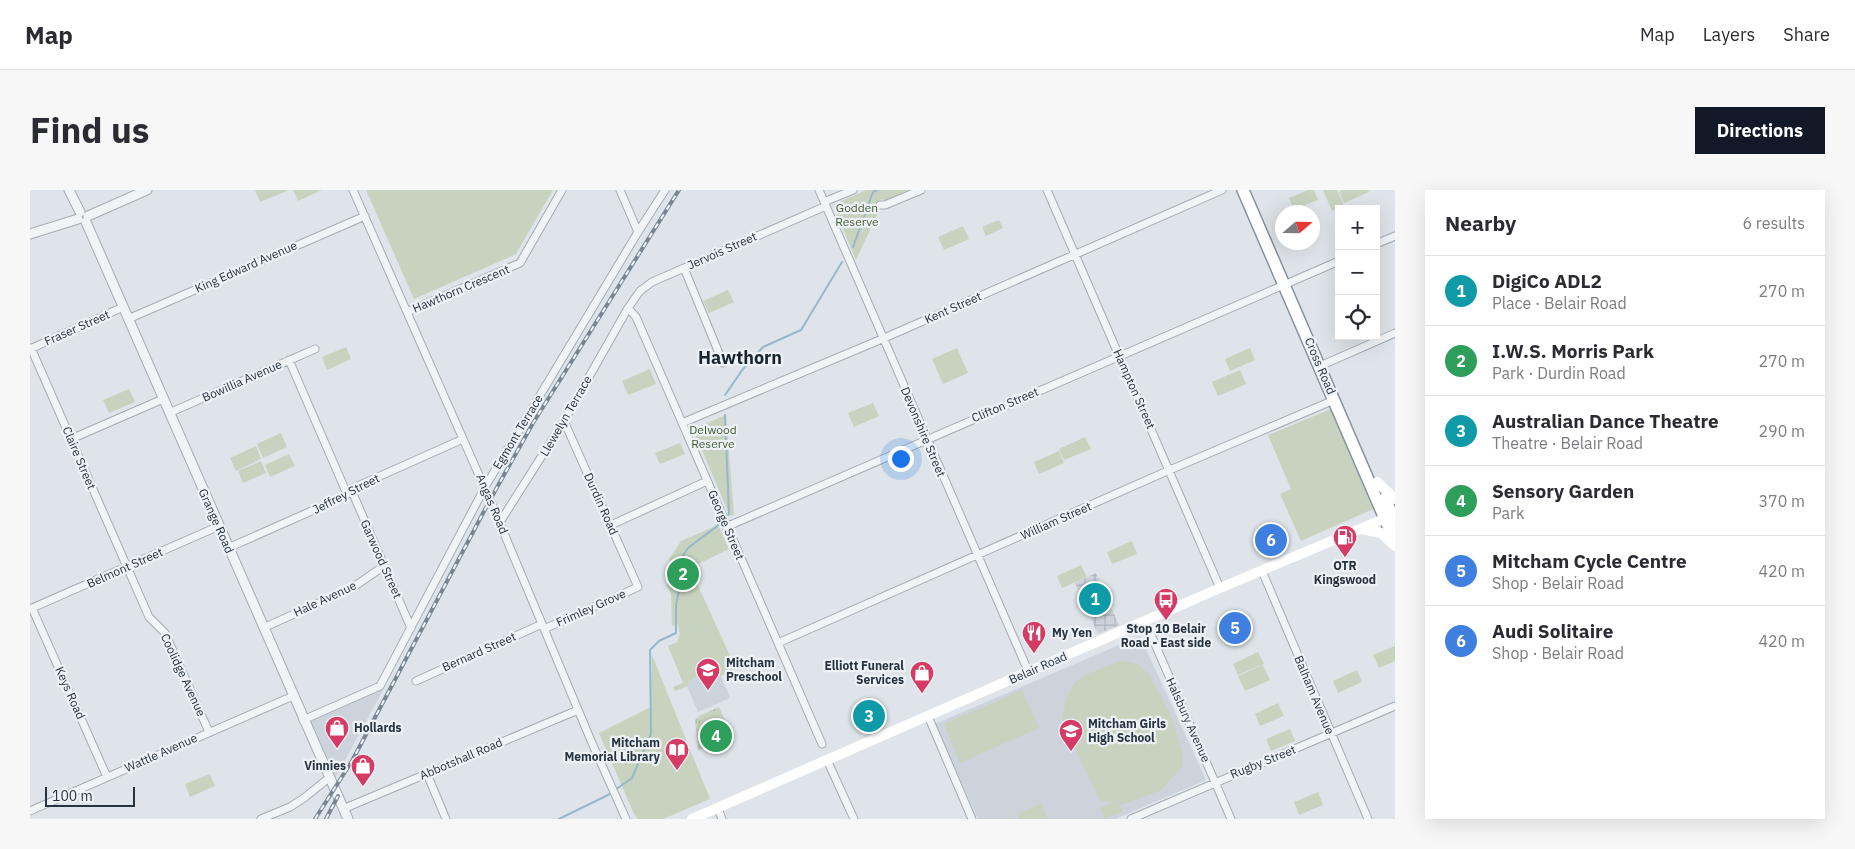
<!DOCTYPE html>
<html lang="en">
<head>
<meta charset="utf-8">
<style>
	:root { --surface:#fff; --page:#f7f7f7; --text:#2b2b33; --muted:#7c7c81; --line:#e1e1e2; --accent:#111827 }
	body { margin:0; font-family:"IBM Plex Sans",sans-serif; background:var(--page); color:var(--text) }
	.controls { position:absolute; right:15px; top:15px; display:grid; overflow:hidden; border-radius:0px; box-shadow:0 5px 20px #0002 }
	.controls button { width:45px; height:45px; display:grid; place-items:center; padding:0; border:0; border-bottom:1px solid var(--line); background:var(--surface); color:var(--text); font:25px sans-serif }
	.compass { position:absolute; left:1245px; top:15px; width:45px; height:45px; border-radius:50%; background:var(--surface); box-shadow:0 5px 20px #0002; rotate:70deg }
	.scale { position:absolute; left:15px; bottom:12px; width:90px; box-sizing:border-box; padding-left:5px; border:2px solid #263341; border-top:0; font-size:14px; line-height:18px; white-space:nowrap; color:#263341; -webkit-text-stroke:4px #eef2f6; paint-order:stroke }
	.you { position:absolute; left:870px; top:268px; width:18px; height:18px; margin:-12px; border:4px solid #fff; border-radius:50%; background:#1a73e8; box-shadow:0 0 0 8px #1a73e833 }
	.badge { display:grid; place-items:center; width:32px; height:32px; border-radius:50%; background:var(--accent); color:#fff; font-size:16px; font-weight:700 }
	.pin { position:absolute; translate:-50% -50%; border:2px solid #fff; box-shadow:0 1px 5px #0006 }
	.list { margin:0; padding:0; list-style:none }
	h2 { display:flex; justify-content:space-between; align-items:center; height:65px; margin:0; padding:0 20px; font-size:21px }
	h2 small { font-size:16px; font-weight:400; color:var(--muted) }
	.list li { display:grid; grid-template-columns:32px 1fr auto; gap:15px; align-items:center; box-sizing:border-box; height:70px; padding:0 20px; border-top:1px solid var(--line) }
	.list b { display:block; font-size:19px; white-space:nowrap }
	.list p { margin:0; font-size:16px; white-space:nowrap; color:var(--muted) }
	.list em { font-size:16px; font-style:normal; color:var(--muted) }
	.icon { flex:none; width:28px; height:28px; fill:none; stroke:currentColor; stroke-width:2; stroke-linecap:round; stroke-linejoin:round }
	.map { position:relative; flex:none; width:1365px; height:629px; overflow:hidden; border-radius:0px }
	header { display:flex; align-items:center; gap:30px; box-sizing:border-box; height:70px; padding:0 25px; background:var(--surface); border-bottom:1px solid var(--line) }
	header strong { font-size:24px }
	nav { display:flex; gap:28px; margin-inline-start:auto; font-size:18px }
	.intro { display:flex; align-items:center; justify-content:space-between; box-sizing:border-box; height:120px; padding:0 30px }
	h1 { margin:0; font-size:35px }
	.button { padding:12px 22px; border-radius:0px; background:var(--accent); color:#fff; font-size:18px; font-weight:700 }
	main { display:flex; gap:30px; padding:0 30px }
	aside { flex:1; background:var(--surface); border-radius:0px; box-shadow:0 5px 20px #0002 }
	.map>svg:first-child { display:block }
	.built { fill:#ccd3db }
	.industrial { fill:url(#industrial-grid) }
	.grass { fill:url(#grass-tufts) }
	.green { fill:#c7d3bf }
	.lines { fill:none; stroke-linecap:round; stroke-linejoin:round }
	.stream { stroke:#97b7cb; stroke-width:2 }
	.minor-casing { stroke:#a3abb3; stroke-width:9 }
	.tertiary-casing { stroke:#a3abb3; stroke-width:11 }
	.trunk-casing { stroke:#8593a0; stroke-width:14 }
	.minor { stroke:#f1f4f7; stroke-width:7 }
	.tertiary { stroke:#f1f4f7; stroke-width:9 }
	.secondary { stroke:#fff; stroke-width:10 }
	.trunk { stroke:#fff; stroke-width:11 }
	.rail-casing { stroke:#778593; stroke-width:4 }
	.rail { stroke:#eef2f6; stroke-width:2; stroke-dasharray:5.5; stroke-linecap:butt }
	.labels { text-anchor:middle; stroke-width:4.5; stroke-linejoin:round; paint-order:stroke }
	.park-label { font-size:12px; fill:#405d33; stroke:#eef2f6 }
	.street-label { font-size:12px; fill:#263341; stroke:#eef2f6 }
	.poi-label { font-size:12px; font-weight:bold; fill:#263341; stroke:#eef2f6; text-anchor:start }
	.district-label { font-size:18px; font-weight:bold; fill:#192431; stroke:#eef2f6 }
</style>
</head>
<body>
<header>
<strong>Map</strong>
<nav><a>Map</a><a>Layers</a><a>Share</a></nav>
</header>
<div class="intro"><h1>Find us</h1><a class="button">Directions</a></div>
<main>
<div class="map">
<svg width="1365" height="629" viewBox="0 0 1365 629">
	<defs>
		<pattern id="industrial-grid" width="8" height="8" patternUnits="userSpaceOnUse" patternTransform="scale(1.25)"><rect width="8" height="8" fill="#ccd3db"/><path d="M0 4h8M4 0v8" fill="none" stroke="#afb6bd"/></pattern>
		<pattern id="grass-tufts" width="24" height="20" patternUnits="userSpaceOnUse" patternTransform="scale(1.25)"><rect width="24" height="20" fill="#c7d3bf"/><path d="M3 7l-1-3M5 7V3M7 7l1-3M15 17l-1-3M17 17v-4M19 17l1-3" fill="none" stroke="#abb6a5"/></pattern>
	</defs>
	<rect width="100%" height="100%" fill="#dee4e9"/>
	<path class="built" d="M1110,446L1176,590L1085,629H948L905,534Z
		M673,486L676,493L691,486L700,508L668,522L657,496V492Z
		M354,498L306,587L281,531Z"/>
	<path class="industrial" d="M1066,383L1089,435L1068,444L1045,393Z"/>
	<path class="grass" d="M689,517L702,546L668,561L665,530L669,526Z"/>
	<path class="green" d="M225,0H256L257,1L230,12Z
		M263,0H292L268,11Z
		M336,0H523L486,64L384,109Z
		M836,0H882L856,11L851,9L846,14L847,25L826,70L803,15Z
		M1278,0H1284L1288,10L1264,20L1259,8Z
		M1293,0H1307L1314,16L1302,21Z
		M1313,0H1338L1339,2L1314,13L1309,2Z
		M969,30L973,38L956,46L952,37Z
		M933,36L939,49L914,60L908,47Z
		M698,100L704,112L679,123L673,111Z
		M316,157L321,169L297,180L292,167Z
		M927,158L938,183L913,194L902,169Z
		M1220,158L1225,170L1200,181L1195,169Z
		M620,179L626,194L598,205L592,191Z
		M1210,180L1216,194L1188,206L1182,192Z
		M99,199L105,212L79,223L73,210Z
		M843,213L849,226L824,237L818,223Z
		M1301,219L1343,319L1271,351L1250,304L1261,299L1238,245Z
		M696,225L704,325L700,326L663,239Z
		M251,243L257,257L233,268L227,254Z
		M1055,247L1061,259L1034,270L1029,259Z
		M650,253L655,264L630,274L625,263Z
		M226,256L231,269L206,281L200,268Z
		M1029,261L1034,273L1009,284L1004,272Z
		M259,264L265,276L240,287L235,275Z
		M231,271L236,283L213,293L208,281Z
		M688,335L699,359L660,378L706,479L676,493L673,485L657,492L658,496L645,501L643,497L653,493L638,456L647,452L650,444L648,434L642,436L641,403L636,395L645,391L639,369L651,351Z
		M1102,351L1107,364L1082,374L1077,362Z
		M1051,375L1057,387L1032,398L1027,386Z
		M1365,456V471L1349,478L1343,465Z
		M1228,462L1234,474L1208,485L1203,474Z
		M622,465L680,609L633,629H608L604,624L569,543L621,517Z
		M1093,470L1107,474L1118,483L1139,521L1152,561V577L1130,601L1090,615L1092,622L1074,629L1070,618L1082,613L1070,610L1032,532C1034,520 1036,504 1044,494C1051,484 1082,475 1093,470Z
		M1233,475L1240,490L1215,501L1208,486Z
		M1327,480L1332,492L1308,503L1303,491Z
		M992,500L1009,538L930,573L914,534Z
		M1248,513L1254,526L1230,536L1225,524Z
		M1260,539L1265,551L1241,561L1236,549Z
		M180,584L185,596L160,607L155,594Z
		M1288,602L1293,615L1269,625L1264,612Z
		M1011,613L1018,629H989L987,624Z"/>
	<g class="lines">
		<path class="stream" d="M823,57L843,2L847,0
			M695,205L713,179L733,157L771,140L812,72
			M695,225L699,324L696,327
			M529,629L578,605L602,588L621,544L620,460L629,451L646,443V415L650,396L649,372L658,358L686,337L693,331"/>
		<defs>
			<path id="minor" d="M323,0L460,310L562,553L596,629
				M590,0L608,42
				M789,0L999,483
				M1017,0L1190,398
				M794,12L823,0
				M850,15H855L891,0
				M1346,54L1365,46
				M654,78L693,173
				M598,118L606,127L792,554
				M377,122L490,73L532,0
				M98,129L335,26
				M1,158L119,427L135,443L179,542
				M0,159L93,117
				M259,170L317,304
				M1290,176L1365,143
				M139,223L285,159
				M652,233L852,149L1192,0
				M41,249L133,209
				M321,299L381,438
				M470,332L534,231L598,118L610,101L622,92L796,16
				M581,335L677,291
				M696,337L1309,71
				M198,358L295,315L317,304L321,299L433,249
				M1232,381L1338,629
				M2,418L77,587
				M0,419L189,336
				M1115,431L1201,629
				M233,438L322,398L354,376
				M514,439L608,397L534,231
				M748,453L1135,282L1304,210
				M386,491L512,434
				M898,526L942,629
				M273,530L350,496L455,297L608,42L635,0
				M797,570L824,629
				M397,584L416,629
				M688,618L692,629
				M313,619L548,520
				M0,621L263,506
				M231,629L260,617L274,608L300,587
				M1101,629L1365,516"/>
			<path id="tertiary" d="M39,0L50,22
				M58,26L117,0
				M56,32L318,629
				M0,44L48,29"/>
			<path id="trunk" d="M1213,0L1365,352
				M1355,308L1365,332"/>
		</defs>
		<use href="#minor" class="minor-casing"/>
		<use href="#tertiary" class="tertiary-casing"/>
		<use href="#trunk" class="trunk-casing"/>
		<use href="#minor" class="minor"/>
		<use href="#tertiary" class="tertiary"/>
		<path class="secondary" d="M1347,292L1365,309
			M1332,339L1351,343L1365,356
			M662,629L1190,398L1361,326"/>
		<use href="#trunk" class="trunk"/>
		<defs>
			<path id="rail" d="M285,629L322,571L460,310L503,233L649,0
				M296,629L308,606"/>
		</defs>
		<use href="#rail" class="rail-casing"/>
		<use href="#rail" class="rail"/>
	</g>
	<defs>
		<symbol id="fuel-pin" viewBox="-11 -11 22 30"><path d="M0 17L-7.5 6A9.5 9.5 0 1 1 7.5 6Z" fill="#d63b65" stroke="#eef2f6"/><path d="M-5.5-6h7V0h2V4h1.3V-2.5L3-4.5l.8-.8L6-3V5H2.5V1h-1V6h-7ZM-4.2-4.7v3.2H.2V-4.7Z" fill="#fff"/></symbol>
		<symbol id="bus-pin" viewBox="-11 -11 22 30"><path d="M0 17L-7.5 6A9.5 9.5 0 1 1 7.5 6Z" fill="#d63b65" stroke="#eef2f6"/><path d="M-5-6H5V4H4V6H2V4H-2V6H-4V4H-5ZM-3.5-4V0h7V-4ZM-3.5 1.2v1.5H-2V1.2ZM2 1.2v1.5H3.5V1.2Z" fill="#fff"/></symbol>
		<symbol id="restaurant-pin" viewBox="-11 -11 22 30"><path d="M0 17L-7.5 6A9.5 9.5 0 1 1 7.5 6Z" fill="#d63b65" stroke="#eef2f6"/><path d="M-5-6h1v4h1v-4h1v4h1v-4h1v5L-1.5 .5V6h-2V.5L-5-1ZM5-6V6H3V1.5H1.5Q1.5-4 5-6Z" fill="#fff"/></symbol>
		<symbol id="school-pin" viewBox="-11 -11 22 30"><path d="M0 17L-7.5 6A9.5 9.5 0 1 1 7.5 6Z" fill="#d63b65" stroke="#eef2f6"/><path d="M0-5L7-2L0 1L-7-2ZM-4 1L0 2.5L4 1V4Q0 6-4 4Z" fill="#fff"/></symbol>
		<symbol id="shop-pin" viewBox="-11 -11 22 30"><path d="M0 17L-7.5 6A9.5 9.5 0 1 1 7.5 6Z" fill="#d63b65" stroke="#eef2f6"/><path d="M-5-2.5h2.3a2.7 3.5 0 0 1 5.4 0H5L5.5 6h-11ZM-1.5-2.5h3a1.5 2.3 0 0 0-3 0Z" fill="#fff"/></symbol>
		<symbol id="library-pin" viewBox="-11 -11 22 30"><path d="M0 17L-7.5 6A9.5 9.5 0 1 1 7.5 6Z" fill="#d63b65" stroke="#eef2f6"/><path d="M-6-4Q-3-5.5-.7-3.5V5Q-3 3-6 4ZM6-4Q3-5.5 .7-3.5V5Q3 3 6 4Z" fill="#fff"/></symbol>
	</defs>
	<g fill-rule="evenodd">
		<use href="#fuel-pin" x="1301" y="333" width="28" height="38"/>
		<use href="#bus-pin" x="1122" y="396" width="28" height="38"/>
		<use href="#restaurant-pin" x="990" y="429" width="28" height="38"/>
		<use href="#school-pin" x="664" y="466" width="28" height="38"/>
		<use href="#shop-pin" x="878" y="469" width="28" height="38"/>
		<use href="#shop-pin" x="293" y="524" width="28" height="38"/>
		<use href="#school-pin" x="1027" y="527" width="28" height="38"/>
		<use href="#library-pin" x="633" y="546" width="28" height="38"/>
		<use href="#shop-pin" x="319" y="562" width="28" height="38"/>
	</g>
	<g class="labels">
		<g class="park-label">
			<text x="827" y="22">Godden<tspan x="827" dy="14">Reserve</tspan></text>
			<text x="683" y="244">Delwood<tspan x="683" dy="14">Reserve</tspan></text>
		</g>
		<g class="street-label">
			<text transform="translate(692 61) rotate(-24)" y="4">Jervois Street</text>
			<text transform="translate(216 77) rotate(-24)" y="4">King Edward Avenue</text>
			<text transform="translate(431 99) rotate(-23)" y="4">Hawthorn Crescent</text>
			<text transform="translate(923 118) rotate(-24)" y="4">Kent Street</text>
			<text transform="translate(47 138) rotate(-24)" y="4">Fraser Street</text>
			<text transform="translate(1290 176) rotate(67)" y="4">Cross Road</text>
			<text transform="translate(212 191) rotate(-24)" y="4">Bowillia Avenue</text>
			<text transform="translate(1104 199) rotate(66)" y="4">Hampton Street</text>
			<text transform="translate(975 215) rotate(-23)" y="4">Clifton Street</text>
			<text transform="translate(536 226) rotate(-60)" y="4">Llewelyn Terrace</text>
			<text transform="translate(488 242) rotate(-59)" y="4">Egmont Terrace</text>
			<text transform="translate(893 242) rotate(67)" y="4">Devonshire Street</text>
			<text transform="translate(49 268) rotate(67)" y="4">Claire Street</text>
			<text transform="translate(316 304) rotate(-27)" y="4">Jeffrey Street</text>
			<text transform="translate(462 314) rotate(67)" y="4">Angas Road</text>
			<text transform="translate(571 314) rotate(66)" y="4">Durdin Road</text>
			<text transform="translate(186 331) rotate(66)" y="4">Grange Road</text>
			<text transform="translate(1026 331) rotate(-24)" y="4">William Street</text>
			<text transform="translate(696 335) rotate(67)" y="4">George Street</text>
			<text transform="translate(351 369) rotate(66)" y="4">Garwood Street</text>
			<text transform="translate(95 378) rotate(-24)" y="4">Belmont Street</text>
			<text transform="translate(295 409) rotate(-25)" y="4">Hale Avenue</text>
			<text transform="translate(561 418) rotate(-24)" y="4">Frimley Grove</text>
			<text transform="translate(449 462) rotate(-24)" y="4">Bernard Street</text>
			<text transform="translate(1008 478) rotate(-24)" y="4">Belair Road</text>
			<text transform="translate(153 485) rotate(65)" y="4">Coolidge Avenue</text>
			<text transform="translate(40 503) rotate(66)" y="4">Keys Road</text>
			<text transform="translate(1284 505) rotate(67)" y="4">Balham Avenue</text>
			<text transform="translate(1158 530) rotate(66)" y="4">Halsbury Avenue</text>
			<text transform="translate(131 563) rotate(-24)" y="4">Wattle Avenue</text>
			<text transform="translate(431 569) rotate(-23)" y="4">Abbotshall Road</text>
			<text transform="translate(1233 572) rotate(-22)" y="4">Rugby Street</text>
		</g>
		<g class="poi-label">
			<text x="1315" y="380" text-anchor="middle">OTR<tspan x="1315" dy="14">Kingswood</tspan></text>
			<text x="1136" y="443" text-anchor="middle">Stop 10 Belair<tspan x="1136" dy="14">Road - East side</tspan></text>
			<text x="1022" y="447">My Yen</text>
			<text x="696" y="477">Mitcham<tspan x="696" dy="14">Preschool</tspan></text>
			<text x="874" y="480" text-anchor="end">Elliott Funeral<tspan x="874" dy="14">Services</tspan></text>
			<text x="1058" y="538">Mitcham Girls<tspan x="1058" dy="14">High School</tspan></text>
			<text x="324" y="542">Hollards</text>
			<text x="630" y="557" text-anchor="end">Mitcham<tspan x="630" dy="14">Memorial Library</tspan></text>
			<text x="316" y="580" text-anchor="end">Vinnies</text>
		</g>
		<g class="district-label">
			<text x="710" y="174">Hawthorn</text>
		</g>
	</g>
</svg>
<div class="controls">
<button>+</button>
<button>−</button>
<button><svg class="icon" aria-label="locate" viewBox="0 0 24 24"><circle cx="12" cy="12" r="6"/><path d="M12 2v4M12 18v4M2 12h4M18 12h4"/></svg></button>
</div>
<svg class="compass" viewBox="-18 -18 36 36"><path d="M0-13l5 13h-10z" fill="#e53935"/><path d="M0 13l5-13h-10z" fill="#7c7c81"/></svg>
<div class="scale">100 m</div>
<div class="you"></div>
<div class="pin badge" style="left:1065px;top:409px;background:#0f9aa8">1</div>
<div class="pin badge" style="left:653px;top:384px;background:#2e9e5b">2</div>
<div class="pin badge" style="left:839px;top:526px;background:#0f9aa8">3</div>
<div class="pin badge" style="left:686px;top:546px;background:#2e9e5b">4</div>
<div class="pin badge" style="left:1205px;top:438px;background:#3f7fe0">5</div>
<div class="pin badge" style="left:1241px;top:350px;background:#3f7fe0">6</div>
</div>
<aside>
<h2>Nearby<small>6 results</small></h2>
<ul class="list">
<li><span class="badge" style="background:#0f9aa8">1</span><div><b>DigiCo ADL2</b><p>Place · Belair Road</p></div><em>270 m</em></li>
<li><span class="badge" style="background:#2e9e5b">2</span><div><b>I.W.S. Morris Park</b><p>Park · Durdin Road</p></div><em>270 m</em></li>
<li><span class="badge" style="background:#0f9aa8">3</span><div><b>Australian Dance Theatre</b><p>Theatre · Belair Road</p></div><em>290 m</em></li>
<li><span class="badge" style="background:#2e9e5b">4</span><div><b>Sensory Garden</b><p>Park</p></div><em>370 m</em></li>
<li><span class="badge" style="background:#3f7fe0">5</span><div><b>Mitcham Cycle Centre</b><p>Shop · Belair Road</p></div><em>420 m</em></li>
<li><span class="badge" style="background:#3f7fe0">6</span><div><b>Audi Solitaire</b><p>Shop · Belair Road</p></div><em>420 m</em></li>
</ul>
</aside>
</main>
</body>
</html>
